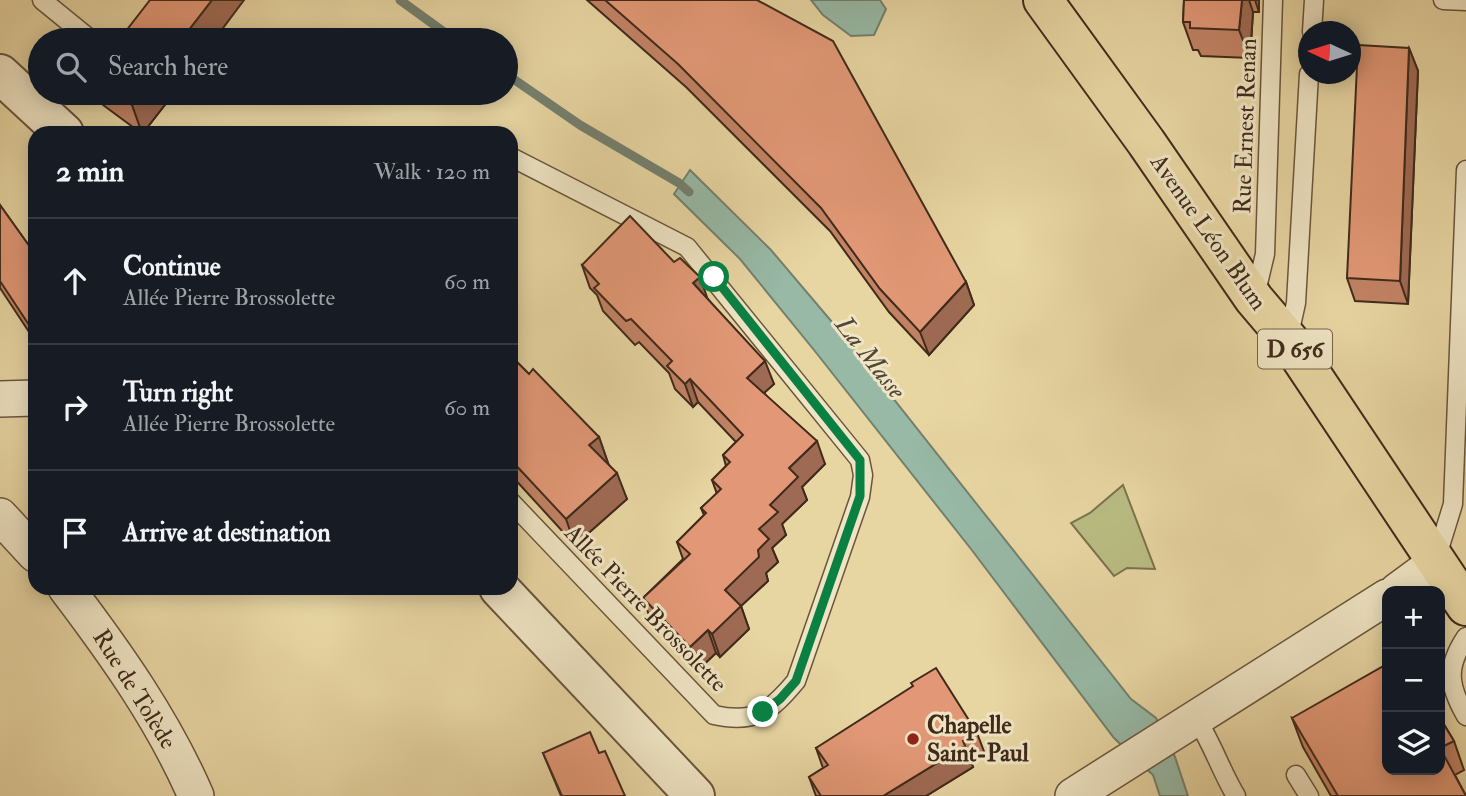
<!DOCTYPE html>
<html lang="en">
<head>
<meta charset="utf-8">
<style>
	:root { --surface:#171b24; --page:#20242c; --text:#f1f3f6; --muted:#9ea1a6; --line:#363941 }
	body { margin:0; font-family:"IM FELL Double Pica",serif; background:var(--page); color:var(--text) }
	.controls { position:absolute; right:21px; bottom:21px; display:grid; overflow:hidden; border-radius:14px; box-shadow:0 4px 18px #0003 }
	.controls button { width:63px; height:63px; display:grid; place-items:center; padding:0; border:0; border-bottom:2px solid var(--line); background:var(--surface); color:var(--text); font:35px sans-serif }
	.compass { position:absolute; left:1298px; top:21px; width:63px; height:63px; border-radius:50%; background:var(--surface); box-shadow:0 4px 18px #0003; rotate:274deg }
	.stop { position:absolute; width:21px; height:21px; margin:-16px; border:5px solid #0b8043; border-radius:50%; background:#fff }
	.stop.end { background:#0b8043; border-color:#fff; box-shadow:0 2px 7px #0008 }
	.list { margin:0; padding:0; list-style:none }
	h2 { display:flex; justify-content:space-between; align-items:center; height:91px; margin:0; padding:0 28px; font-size:30px }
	h2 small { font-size:23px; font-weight:400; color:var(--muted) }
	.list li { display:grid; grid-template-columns:46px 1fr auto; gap:21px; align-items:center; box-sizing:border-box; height:126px; padding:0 28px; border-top:2px solid var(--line) }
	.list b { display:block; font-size:26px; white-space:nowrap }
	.list p { margin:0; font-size:23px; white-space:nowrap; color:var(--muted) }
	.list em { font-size:23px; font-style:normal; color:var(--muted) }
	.icon { flex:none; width:38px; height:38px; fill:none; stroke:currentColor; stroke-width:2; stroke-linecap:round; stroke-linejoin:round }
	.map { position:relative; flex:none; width:1466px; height:796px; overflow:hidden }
	.search { position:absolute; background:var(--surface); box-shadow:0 4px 18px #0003; left:28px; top:28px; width:490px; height:77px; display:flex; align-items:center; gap:18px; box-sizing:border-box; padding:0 24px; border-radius:38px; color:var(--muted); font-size:26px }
	.panel { position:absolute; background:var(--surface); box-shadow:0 4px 18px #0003; left:28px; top:126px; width:490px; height:469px; border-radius:21px }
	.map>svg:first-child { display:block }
	.green { fill:#b9bc82; stroke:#7c734e; stroke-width:2 }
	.water { fill:#97b9a6; stroke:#74806e; stroke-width:2 }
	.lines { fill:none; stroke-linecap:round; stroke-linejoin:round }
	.stream { stroke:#74806e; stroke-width:9 }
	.service-casing { stroke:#6a553d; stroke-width:21 }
	.minor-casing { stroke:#6a553d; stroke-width:38 }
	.tertiary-casing { stroke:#6a553d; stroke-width:42 }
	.primary-casing { stroke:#402a1b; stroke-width:42 }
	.service { stroke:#efe4c3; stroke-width:18 }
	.minor { stroke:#efe4c3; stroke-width:35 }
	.tertiary { stroke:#efe4c3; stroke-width:38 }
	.primary { stroke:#e7d5a2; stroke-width:38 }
	.wall { fill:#c28365; stroke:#402a1b; stroke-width:2 }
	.shaded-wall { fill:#9e6a53; stroke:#402a1b; stroke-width:2 }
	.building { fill:#e29876; stroke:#402a1b; stroke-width:2 }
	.route { stroke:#0b8043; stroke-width:9 }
	.poi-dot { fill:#8f2418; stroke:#efe4c3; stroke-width:2.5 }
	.labels { text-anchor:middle; stroke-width:6; stroke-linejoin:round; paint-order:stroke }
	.shield { fill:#efe4c3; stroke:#74624d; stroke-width:2 }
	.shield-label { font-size:23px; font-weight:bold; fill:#402a1b }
	.street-label { font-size:24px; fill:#402a1b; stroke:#efe4c3 }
	.poi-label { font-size:24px; font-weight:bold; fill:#402a1b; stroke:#efe4c3; text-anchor:start }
	.water-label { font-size:26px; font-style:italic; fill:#514737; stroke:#efe4c3 }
</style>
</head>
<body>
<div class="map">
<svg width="1466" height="796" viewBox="0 0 1466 796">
	<rect width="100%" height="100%" fill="#e7d5a2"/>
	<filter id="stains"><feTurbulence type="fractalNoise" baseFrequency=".00286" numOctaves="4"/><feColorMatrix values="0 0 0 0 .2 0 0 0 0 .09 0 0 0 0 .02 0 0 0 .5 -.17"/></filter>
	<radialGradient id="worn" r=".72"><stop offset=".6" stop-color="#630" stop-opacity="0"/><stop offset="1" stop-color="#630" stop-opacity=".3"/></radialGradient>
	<path class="green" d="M1123,485L1155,569L1127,568L1114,576L1071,523L1090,513Z"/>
	<path class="water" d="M811,0H880L886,9L874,35L851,36L823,15Z
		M690,170L771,250L843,335L1131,699L1156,718L1175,757L1188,796H1160L1153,775L1114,738L971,549L814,350L740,259L674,194Z"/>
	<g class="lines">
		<path class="stream" d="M400,0L455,40
			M506,74L580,125L679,183L689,192"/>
		<defs>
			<path id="service" d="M42,0L91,40
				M1443,0L1466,1
				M1312,32L1314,0
				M511,157L687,247L860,460L863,475L860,497L796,681C770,712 755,724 714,715L511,502
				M1255,296L1265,254L1273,0
				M1288,339L1296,303L1309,74
				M1436,559L1453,504L1466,170
				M1466,637C1446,667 1448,685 1466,716
				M1197,720C1213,745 1221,771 1236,796
				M1296,775L1309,796"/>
			<path id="minor" d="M0,399L35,398
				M0,516L35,554
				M66,588C116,654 163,720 196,796
				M1397,591L1435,563
				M1073,796L1387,597"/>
			<path id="tertiary" d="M0,74L64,133
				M499,588L695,796"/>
			<path id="primary" d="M1043,0L1146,142L1254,299L1288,339L1466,606"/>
		</defs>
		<use href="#service" class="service-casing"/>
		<use href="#minor" class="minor-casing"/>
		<use href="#tertiary" class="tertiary-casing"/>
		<use href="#primary" class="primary-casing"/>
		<use href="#service" class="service"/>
		<use href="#minor" class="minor"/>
		<use href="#tertiary" class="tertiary"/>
		<use href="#primary" class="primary"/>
	</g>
	<path class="wall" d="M587,0H757L966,282L974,305L929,355L889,312L830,231L686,87Z
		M1184,0H1259V12H1253L1250,58L1201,56L1198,50H1193L1183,22Z
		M1409,48L1418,71L1408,304L1355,301L1347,278Z
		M99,93H174L143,133H141L103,105Z
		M0,205L35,254V341L0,288Z
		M582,265L707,298L774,384L764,393L825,464L802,487L807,500L782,524L786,535L772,548L778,562L766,573L768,581L741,606L749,629L720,657L716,653L698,670L651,621L643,598L683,559L677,542L704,515L701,508L717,494L712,480L726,466L723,455L736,442L698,402L693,407L675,389L669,373L639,342L635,345L603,311L597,295L590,288Z
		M511,356L529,374L599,437L608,463L627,499L575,545L511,475Z
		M1292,718L1387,770L1440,718L1454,741L1464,770L1455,775L1466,796H1331L1303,747Z
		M977,733L985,754L971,762L973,767L926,796H816L809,777L823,768L816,748Z
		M543,753H599L625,796H561Z"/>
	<path class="shaded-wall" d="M212,0H244L214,40H181Z
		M1242,0H1249L1253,12L1250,58L1239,30Z
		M1255,0H1259V12Z
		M1409,48L1418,71L1408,304L1400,281Z
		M142,93H174L143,133H142L132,105Z
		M700,277L708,300L693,283Z
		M966,282L974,305L929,355L920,332Z
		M765,361L774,384L755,401L747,378Z
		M690,379L698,402L693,407L685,384Z
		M599,437L608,463L599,471L589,445Z
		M817,441L825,464L802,487L807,500L782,524L786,535L772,548L778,562L766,573L768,581L741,606L749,629L720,657L712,634L725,590L758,550L759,529L770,505L789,468Z
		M617,473L627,499L575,545L566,519Z
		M708,630L716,653L698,670L690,647Z
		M965,746L973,767L926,796H883Z"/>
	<path class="building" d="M150,0H212L181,40H119Z
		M605,0H757L833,41L966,282L920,332L880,289L821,208L678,64Z
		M1184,0H1242L1239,30L1190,28V22H1183Z
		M1358,45L1409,48L1400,281L1347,278Z
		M115,93H142L132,105Z
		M0,205L35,254V330L33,331L0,281Z
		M630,216L674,262L680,258L700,277L693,283L765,361L747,378L817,441L789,468L798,477L770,505L778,512L759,529L769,539L758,550L759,557L725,590L741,606L712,634L708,630L690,647L643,598L690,554L677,542L706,513L701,508L721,489L712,480L730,462L723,455L743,435L690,379L685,384L667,366L672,361L631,319L626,321L594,288L599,284L582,265Z
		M511,356L529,374L533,369L599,437L589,445L617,473L566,519L511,460Z
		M1387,664V770H1440V718L1454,741L1440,748L1466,796H1338L1292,718Z
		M936,668L977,733L963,741L965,746L883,796H821L809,777L828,765L816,748L913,686L911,683Z
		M590,732L599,753L605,751L625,796H562L543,753Z"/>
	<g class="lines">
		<path class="route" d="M714,277L860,460V496L796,681L780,699L763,712"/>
	</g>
	<circle class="poi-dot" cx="913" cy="739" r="7"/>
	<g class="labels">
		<rect class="shield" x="1258" y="329.5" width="74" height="39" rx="5"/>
		<g class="shield-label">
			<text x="1295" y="357">D 656</text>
		</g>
		<g class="street-label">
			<text transform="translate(1245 126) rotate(-88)" y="8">Rue Ernest Renan</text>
			<text transform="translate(1209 232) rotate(55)" y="8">Avenue Léon Blum</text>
			<text transform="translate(646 608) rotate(46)" y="8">Allée Pierre Brossolette</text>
			<text transform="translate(135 689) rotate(58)" y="8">Rue de Tolède</text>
		</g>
		<g class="poi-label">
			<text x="927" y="733">Chapelle<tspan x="927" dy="28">Saint-Paul</tspan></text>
		</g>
		<g class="water-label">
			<text transform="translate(871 357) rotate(52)" y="9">La Masse</text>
		</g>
	</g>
	<rect width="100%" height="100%" filter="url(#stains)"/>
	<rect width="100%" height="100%" fill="url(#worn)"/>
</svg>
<div class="controls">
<button>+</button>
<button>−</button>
<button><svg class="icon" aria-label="layers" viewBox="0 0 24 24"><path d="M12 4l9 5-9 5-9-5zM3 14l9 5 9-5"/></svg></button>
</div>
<svg class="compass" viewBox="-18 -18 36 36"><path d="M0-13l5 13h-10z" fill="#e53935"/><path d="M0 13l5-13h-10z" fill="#9ea1a6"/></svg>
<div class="stop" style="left:714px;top:277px"></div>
<div class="stop end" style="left:763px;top:712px"></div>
<div class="search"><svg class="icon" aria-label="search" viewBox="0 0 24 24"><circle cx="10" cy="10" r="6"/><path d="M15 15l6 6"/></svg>Search here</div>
<section class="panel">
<h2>2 min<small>Walk · 120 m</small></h2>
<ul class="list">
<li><svg class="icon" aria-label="ahead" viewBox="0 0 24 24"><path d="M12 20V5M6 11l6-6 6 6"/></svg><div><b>Continue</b><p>Allée Pierre Brossolette</p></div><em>60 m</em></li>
<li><svg class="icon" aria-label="right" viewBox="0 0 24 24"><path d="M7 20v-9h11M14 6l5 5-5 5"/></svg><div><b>Turn right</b><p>Allée Pierre Brossolette</p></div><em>60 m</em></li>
<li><svg class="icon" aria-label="arrive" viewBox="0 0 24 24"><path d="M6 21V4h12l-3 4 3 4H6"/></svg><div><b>Arrive at destination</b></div></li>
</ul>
</section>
</div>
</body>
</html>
